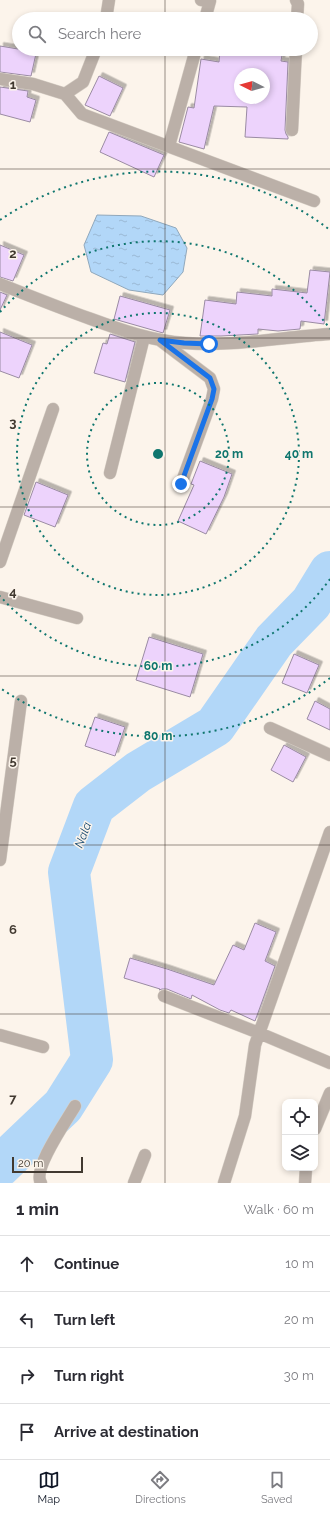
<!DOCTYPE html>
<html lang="en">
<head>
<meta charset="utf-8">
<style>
	:root { --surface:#fff; --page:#f2f2f3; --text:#2b2b33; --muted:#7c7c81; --line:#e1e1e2; --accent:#111827 }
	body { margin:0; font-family:Raleway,sans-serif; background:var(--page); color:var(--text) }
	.controls { position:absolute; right:12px; bottom:12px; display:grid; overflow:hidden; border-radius:8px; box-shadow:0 2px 6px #0003 }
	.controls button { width:36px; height:36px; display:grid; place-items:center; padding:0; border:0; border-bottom:1px solid var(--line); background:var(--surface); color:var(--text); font:20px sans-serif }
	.compass { position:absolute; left:234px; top:68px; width:36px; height:36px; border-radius:50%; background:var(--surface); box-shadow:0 2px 6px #0003; rotate:275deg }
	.scale { position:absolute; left:12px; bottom:10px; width:71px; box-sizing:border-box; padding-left:4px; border:2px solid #413930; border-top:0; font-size:11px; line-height:14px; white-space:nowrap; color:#413930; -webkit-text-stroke:3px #fcf4eb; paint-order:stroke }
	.stop { position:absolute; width:12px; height:12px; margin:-9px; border:3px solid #1a73e8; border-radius:50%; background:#fff }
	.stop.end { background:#1a73e8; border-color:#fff; box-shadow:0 1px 4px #0008 }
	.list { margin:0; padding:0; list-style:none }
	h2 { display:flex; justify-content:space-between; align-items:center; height:52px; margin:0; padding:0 16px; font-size:17px }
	h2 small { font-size:13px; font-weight:400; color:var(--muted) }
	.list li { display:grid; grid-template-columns:26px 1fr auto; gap:12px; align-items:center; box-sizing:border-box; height:56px; padding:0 16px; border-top:1px solid var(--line) }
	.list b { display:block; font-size:15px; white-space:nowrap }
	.list em { font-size:13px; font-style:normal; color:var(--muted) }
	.icon { flex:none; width:22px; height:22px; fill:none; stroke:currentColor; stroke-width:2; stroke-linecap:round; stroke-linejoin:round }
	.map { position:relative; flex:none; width:330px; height:1183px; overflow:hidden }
	.search { position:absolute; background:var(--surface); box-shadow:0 2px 6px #0003; left:12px; right:12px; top:12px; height:44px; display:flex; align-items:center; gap:10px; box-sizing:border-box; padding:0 14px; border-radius:22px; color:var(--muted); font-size:15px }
	.sheet { height:276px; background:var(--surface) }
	nav { display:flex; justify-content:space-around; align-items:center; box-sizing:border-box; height:56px; border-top:1px solid var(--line); background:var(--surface); font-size:11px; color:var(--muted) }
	nav a { display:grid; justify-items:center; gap:2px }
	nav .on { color:var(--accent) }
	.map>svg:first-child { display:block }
	.water { fill:url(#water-ripples); stroke:#90a8bc }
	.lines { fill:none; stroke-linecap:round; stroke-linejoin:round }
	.river { stroke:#b2d7f8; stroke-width:42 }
	.building { fill:#edd3fc; stroke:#9a8ba3; fill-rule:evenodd; filter:url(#shadow) }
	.minor-casing { stroke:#d7cfc6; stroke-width:13 }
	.minor { stroke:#bbb0a8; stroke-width:12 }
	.route { stroke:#1a73e8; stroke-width:5 }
	.grid { fill:none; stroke:#413930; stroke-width:1; stroke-opacity:0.55 }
	.ring { fill:none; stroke:#0f766e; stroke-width:2; stroke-dasharray:2 4 }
	.labels { text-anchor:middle; stroke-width:3; stroke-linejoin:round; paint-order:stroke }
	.water-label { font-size:12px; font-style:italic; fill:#174a71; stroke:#fcf4eb }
	.grid-label { font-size:13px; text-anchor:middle; font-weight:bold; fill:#413930; stroke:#fcf4eb; stroke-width:3; stroke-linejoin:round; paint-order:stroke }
	.centre { fill:#0f766e; stroke:#fcf4eb; stroke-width:2 }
	.ring-label { font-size:12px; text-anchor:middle; font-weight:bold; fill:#0f766e; stroke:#fcf4eb; stroke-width:3; stroke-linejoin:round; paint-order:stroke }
</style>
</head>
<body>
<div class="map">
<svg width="330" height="1183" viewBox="0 0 330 1183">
	<defs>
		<pattern id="water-ripples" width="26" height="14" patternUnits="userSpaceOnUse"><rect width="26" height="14" fill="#b2d7f8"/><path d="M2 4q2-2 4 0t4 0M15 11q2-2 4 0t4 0" fill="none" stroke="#9ab9d5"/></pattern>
		<filter id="shadow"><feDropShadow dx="3.5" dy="-3.5" stdDeviation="0" flood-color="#0004"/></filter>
	</defs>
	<rect width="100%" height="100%" fill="#fcf4eb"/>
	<path class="water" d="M97,215L141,216L176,228L187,248L183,272L163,295L129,290L91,272L84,245Z"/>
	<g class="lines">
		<path class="river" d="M0,1166L63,1106L92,1060L69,872L94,806L138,772L215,726L274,641L311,603L330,572"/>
	</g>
	<path class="building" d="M0,46L18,49H37L31,76L0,72Z
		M220,49H283L281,61L288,62L285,130L286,134L288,137V139L245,137L247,107L214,106L204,149L179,142L188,107L194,108L201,59L219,62ZM240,74H264V98H240Z
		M99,76L123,88L110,116L85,105Z
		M0,87L28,91L27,97L36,100L30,122L0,114Z
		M109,132L164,155L154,177L100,152Z
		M0,245L24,255L13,281L0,277Z
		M310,270L330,272L324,324L301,321L300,329L278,331L258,329V334L221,336H200L205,300L236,304L237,292L272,296V289L307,293Z
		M0,292L7,295L0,310Z
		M120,296L170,310L163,333L114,319Z
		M0,332L32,345L19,378L0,371Z
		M110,334L135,342L125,382L94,373L103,343L107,344Z
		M200,461L232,474L224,497L206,534L178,521L194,485L191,484Z
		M36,482L68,495L55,527L24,515Z
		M149,637L203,654L190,697L136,680Z
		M294,654L319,665L307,693L282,683Z
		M315,701L330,709V730L307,719Z
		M95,717L125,727L115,756L85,746Z
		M284,745L306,757L293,782L271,770Z
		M255,923L276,932L265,961L275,966L255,1021L231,1010L229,1013L220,1010L192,995L191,999L167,989H162L159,990L160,989L124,978L130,958L167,969L214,985L233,945L244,950Z"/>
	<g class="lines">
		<defs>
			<path id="minor" d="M201,0L210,1L205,19
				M296,0L298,4L297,19
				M106,19L109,0
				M0,79L33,84L65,94L83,82L96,49
				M65,94L82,114L314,201
				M292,130L296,49
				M169,146L196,49
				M0,284C30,296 60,308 91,319C121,330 152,341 185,343C234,347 281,337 330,334
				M161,341L210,378L214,389L212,399L181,484
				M110,473L144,337
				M0,562L53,409
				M0,597L77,618
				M270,728L330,755
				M0,860L21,701
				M164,996L259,1033L330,1063
				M0,1035L43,1047
				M315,1129L330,1093
				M41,1183C32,1169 67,1120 75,1106
				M134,1183L145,1155
				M224,1183L245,1116L255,1045L330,832
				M305,1183L306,1168"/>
		</defs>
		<use href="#minor" class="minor-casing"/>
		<use href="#minor" class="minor"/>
	</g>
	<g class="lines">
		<path class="route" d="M181,484L212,399L214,389L210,378L160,340L184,343L209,344"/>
	</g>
	<path class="grid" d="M165,0V19M165,49V1183M0,169H330M0,338H330M0,507H330M0,676H330M0,845H330M0,1014H330"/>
	<g class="ring">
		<circle cx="158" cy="454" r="71"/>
		<circle cx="158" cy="454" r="141"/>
		<path d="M330 579A212 212 0 0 1 0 596M0 312A212 212 0 0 1 330 329"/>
		<path d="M330 678A282 282 0 0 1 0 688M0 220A282 282 0 0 1 330 230"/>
	</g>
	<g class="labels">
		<g class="water-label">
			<text transform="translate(83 835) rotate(-69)" y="4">Nala</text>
		</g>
	</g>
	<g class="grid-label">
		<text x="13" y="89">1</text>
		<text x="13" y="258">2</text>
		<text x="13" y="427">3</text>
		<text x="13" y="596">4</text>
		<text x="13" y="765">5</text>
		<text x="13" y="934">6</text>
		<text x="13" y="1103">7</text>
	</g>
	<circle cx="158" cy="454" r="6" class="centre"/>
	<g class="ring-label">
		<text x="229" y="458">20 m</text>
		<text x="299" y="458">40 m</text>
		<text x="158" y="670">60 m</text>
		<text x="158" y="740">80 m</text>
	</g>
</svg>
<div class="controls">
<button><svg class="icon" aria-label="locate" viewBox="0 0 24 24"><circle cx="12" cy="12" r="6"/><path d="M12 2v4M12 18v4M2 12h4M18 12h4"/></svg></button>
<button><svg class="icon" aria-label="layers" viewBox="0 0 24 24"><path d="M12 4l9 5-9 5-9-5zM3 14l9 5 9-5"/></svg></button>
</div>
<svg class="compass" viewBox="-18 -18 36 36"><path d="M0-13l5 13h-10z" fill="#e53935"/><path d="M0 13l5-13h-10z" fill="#7c7c81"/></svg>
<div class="scale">20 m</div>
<div class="stop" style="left:209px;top:344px"></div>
<div class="stop end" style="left:181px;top:484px"></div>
<div class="search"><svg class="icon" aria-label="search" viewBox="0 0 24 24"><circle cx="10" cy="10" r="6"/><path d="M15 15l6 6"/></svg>Search here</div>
</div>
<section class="sheet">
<h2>1 min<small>Walk · 60 m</small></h2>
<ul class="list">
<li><svg class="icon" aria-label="ahead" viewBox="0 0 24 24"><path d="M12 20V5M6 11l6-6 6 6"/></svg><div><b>Continue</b></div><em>10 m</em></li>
<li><svg class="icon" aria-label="left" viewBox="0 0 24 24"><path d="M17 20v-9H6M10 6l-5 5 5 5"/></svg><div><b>Turn left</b></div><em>20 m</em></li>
<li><svg class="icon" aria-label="right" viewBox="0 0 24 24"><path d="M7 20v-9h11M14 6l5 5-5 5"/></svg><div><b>Turn right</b></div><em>30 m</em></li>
<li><svg class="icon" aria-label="arrive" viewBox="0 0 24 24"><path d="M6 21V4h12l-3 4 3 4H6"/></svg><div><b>Arrive at destination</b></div></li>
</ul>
</section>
<nav>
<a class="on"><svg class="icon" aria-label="map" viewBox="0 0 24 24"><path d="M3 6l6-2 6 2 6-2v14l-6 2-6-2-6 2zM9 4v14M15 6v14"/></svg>Map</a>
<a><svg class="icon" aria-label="directions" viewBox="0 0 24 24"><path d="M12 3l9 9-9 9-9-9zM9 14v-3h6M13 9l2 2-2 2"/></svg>Directions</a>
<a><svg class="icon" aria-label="saved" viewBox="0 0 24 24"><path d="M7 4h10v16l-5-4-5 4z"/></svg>Saved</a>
</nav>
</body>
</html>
